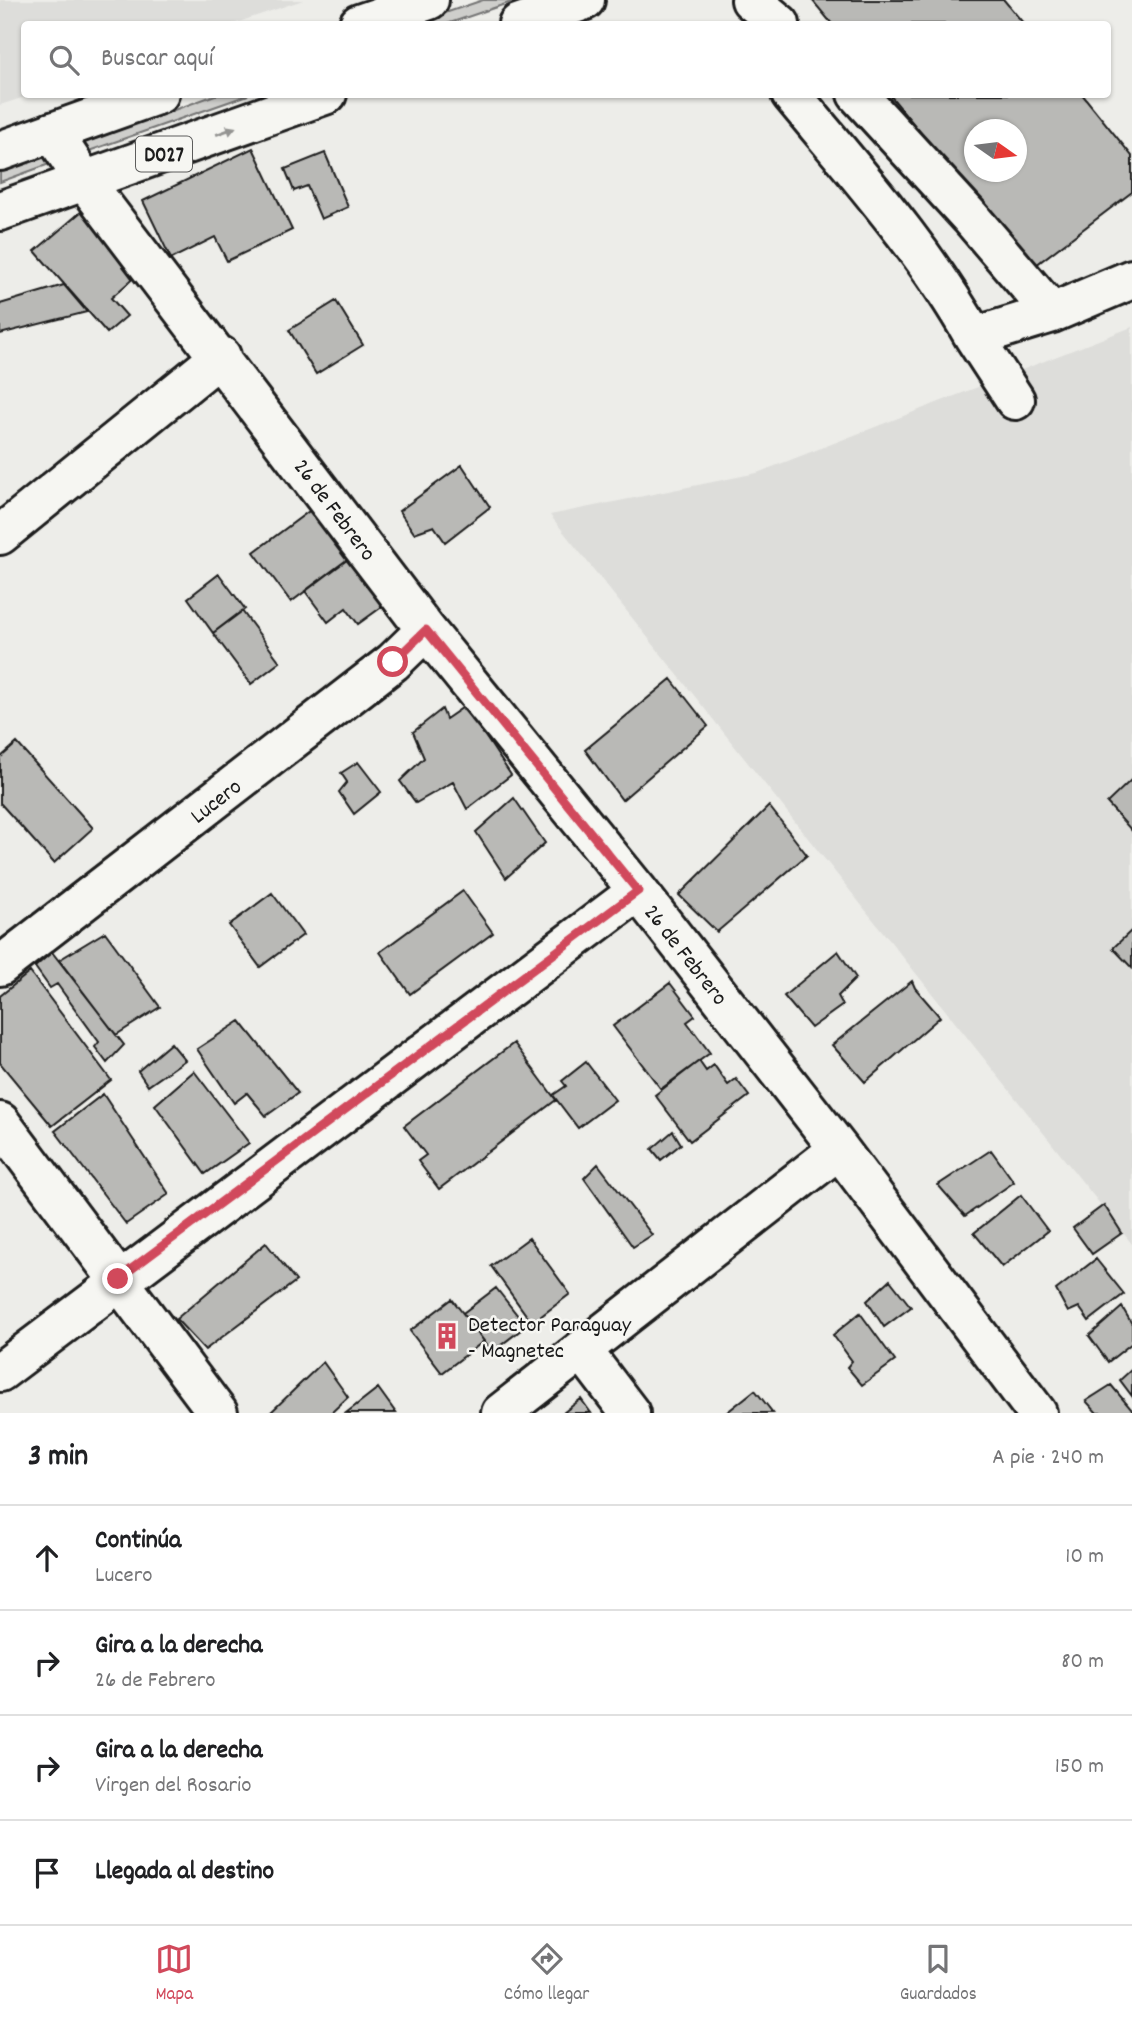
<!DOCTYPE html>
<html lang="es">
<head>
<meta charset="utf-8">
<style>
	:root { --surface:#fff; --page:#f2f2f2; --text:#202124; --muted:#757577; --line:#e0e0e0; --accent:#d1495b }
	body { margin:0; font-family:Dekko,sans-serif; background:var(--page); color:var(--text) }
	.compass { position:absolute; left:964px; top:119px; width:63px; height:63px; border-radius:50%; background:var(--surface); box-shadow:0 2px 5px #0004; rotate:104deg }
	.stop { position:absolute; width:21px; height:21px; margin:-16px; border:5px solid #d1495b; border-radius:50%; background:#fff }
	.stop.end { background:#d1495b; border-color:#fff; box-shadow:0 2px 7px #0008 }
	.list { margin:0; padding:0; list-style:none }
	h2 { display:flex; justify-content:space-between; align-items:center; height:91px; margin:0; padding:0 28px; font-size:30px }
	h2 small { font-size:23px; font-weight:400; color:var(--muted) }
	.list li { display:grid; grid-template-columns:46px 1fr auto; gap:21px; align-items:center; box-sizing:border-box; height:105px; padding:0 28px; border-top:2px solid var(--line) }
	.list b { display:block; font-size:26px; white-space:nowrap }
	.list p { margin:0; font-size:23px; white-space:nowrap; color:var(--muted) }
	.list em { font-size:23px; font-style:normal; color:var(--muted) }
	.icon { flex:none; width:38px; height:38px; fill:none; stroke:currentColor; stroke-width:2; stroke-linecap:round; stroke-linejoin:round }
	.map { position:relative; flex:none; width:1132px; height:1413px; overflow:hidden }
	.search { position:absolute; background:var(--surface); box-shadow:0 2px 5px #0004; left:21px; right:21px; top:21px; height:77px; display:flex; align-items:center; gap:18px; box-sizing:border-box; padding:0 24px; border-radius:7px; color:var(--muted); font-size:26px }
	.sheet { height:511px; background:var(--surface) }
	nav { display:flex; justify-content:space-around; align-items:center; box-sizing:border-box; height:98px; border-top:2px solid var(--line); background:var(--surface); font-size:19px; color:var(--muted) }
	nav a { display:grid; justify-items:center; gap:4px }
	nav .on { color:var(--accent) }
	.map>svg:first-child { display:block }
	.built { fill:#ddddda }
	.green { fill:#cececb; stroke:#757574; stroke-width:2 }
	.building { fill:#b9b9b6; stroke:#1c1c1c; stroke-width:2; fill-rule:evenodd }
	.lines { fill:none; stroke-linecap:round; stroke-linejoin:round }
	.minor-casing { stroke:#1c1c1c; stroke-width:44 }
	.highway-casing { stroke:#1c1c1c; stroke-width:44 }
	.minor { stroke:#f6f6f2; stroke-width:38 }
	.highway { stroke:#f6f6f2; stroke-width:38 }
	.oneway { fill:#949492 }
	.route { stroke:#d1495b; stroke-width:9 }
	.labels { text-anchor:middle; stroke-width:5; stroke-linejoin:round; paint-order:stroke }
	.shield { fill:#f6f6f2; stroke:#5d5d5c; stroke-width:2 }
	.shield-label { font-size:21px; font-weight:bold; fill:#1c1c1c }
	.street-label { font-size:23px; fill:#1c1c1c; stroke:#f6f6f2 }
	.poi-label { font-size:23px; fill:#1c1c1c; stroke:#f6f6f2; text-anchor:start }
</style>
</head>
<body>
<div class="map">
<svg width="1132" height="1413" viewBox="0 0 1132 1413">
	<rect width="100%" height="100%" fill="#edede9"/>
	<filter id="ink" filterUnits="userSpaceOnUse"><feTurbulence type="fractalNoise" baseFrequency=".0143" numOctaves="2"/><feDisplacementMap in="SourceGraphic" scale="14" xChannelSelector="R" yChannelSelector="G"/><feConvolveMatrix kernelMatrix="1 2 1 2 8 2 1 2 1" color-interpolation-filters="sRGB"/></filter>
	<g filter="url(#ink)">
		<path class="built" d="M0,0H303L233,24H24V94L31,95L0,105Z
			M1132,327V1244L550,515L757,473Z"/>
		<path class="green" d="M483,0H517L447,24H413Z
			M215,95H248L86,152L81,144Z
			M44,155L52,163L0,182V170Z"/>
		<path class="building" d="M812,0H1004L1024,24H832Z
			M889,94H1082L1132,156V192L1032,268ZM974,130H1016V172H974Z
			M253,148L292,230L227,261L215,237L171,259L143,201Z
			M325,153L348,207L321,219L307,186L294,191L285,169Z
			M82,211L137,275L111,298L127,316L107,333L35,251Z
			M64,285L87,312L0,334V304Z
			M336,301L363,345L316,374L289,330Z
			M462,465L490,507L445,542L434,526L414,533L399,511Z
			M320,503L356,553L291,602L254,552Z
			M348,559L383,606L358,624L346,608L328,622L305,591Z
			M219,574L245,609L213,633L188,598Z
			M242,611L280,662L251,684L213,633Z
			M671,679L708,726L622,800L585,750Z
			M465,706L511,775L467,809L453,782L416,803L400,781L424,758L413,732L442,709L446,719Z
			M17,743L93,828L54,863L0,803V758Z
			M358,762L381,792L354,814L339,792L347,782L341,773Z
			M1132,779V831L1107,803Z
			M514,798L545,843L506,878L476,832Z
			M769,806L807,855L717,932L679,895Z
			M463,891L493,933L410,994L380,952Z
			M272,893L303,935L260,967L229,925Z
			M1132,930V968L1113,948Z
			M105,932L160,1007L116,1035L59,960Z
			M838,951L856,978L838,996L843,1005L811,1028L784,996Z
			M52,952L124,1045L107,1063L95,1047L99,1042L57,984L50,988L35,967Z
			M30,972L111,1080L52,1126L0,1063V996Z
			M912,981L915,988L940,1017L865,1082L832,1045Z
			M670,983L695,1016L687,1022L710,1053L661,1089L613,1026Z
			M240,1021L298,1093L266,1116L247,1093L234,1103L197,1049Z
			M171,1043L185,1060L148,1086L138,1071Z
			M514,1043L556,1100L439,1189L418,1161L426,1155L404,1126Z
			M699,1061L706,1071L714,1065L728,1085L736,1079L749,1096L690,1141L655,1095Z
			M586,1062L615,1100L578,1128L553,1095L566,1086L562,1081Z
			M194,1071L249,1143L205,1174L155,1105Z
			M103,1094L169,1194L126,1224L55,1131Z
			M673,1131L681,1144L661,1160L652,1149Z
			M991,1150L1014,1182L965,1216L938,1185Z
			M598,1164L652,1235L633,1247L584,1178Z
			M1021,1195L1048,1231L1002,1267L974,1233Z
			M1104,1205L1122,1233L1092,1254L1073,1228Z
			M529,1238L570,1294L532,1323L491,1266Z
			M266,1243L296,1281L205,1350L176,1319Z
			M1096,1259L1124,1294L1089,1321L1079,1307L1068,1312L1056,1290Z
			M890,1280L911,1307L884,1327L867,1301Z
			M496,1288L526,1326L492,1352L463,1313Z
			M452,1299L484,1341L442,1373L410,1331Z
			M1122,1307L1132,1324V1343L1108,1362L1089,1336Z
			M860,1313L895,1361L862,1385L847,1367L852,1361L833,1335Z
			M323,1362L348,1397L331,1413H270Z
			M1132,1369V1396L1120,1380Z
			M1111,1385L1132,1410V1413H1097L1086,1401Z
			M378,1388L396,1413H346Z
			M755,1390L773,1413H726Z
			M581,1399L591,1413H563Z"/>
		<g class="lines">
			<defs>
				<path id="minor" d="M751,0L780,24
					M791,94C856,173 924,248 974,337L1052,313L1132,279
					M857,94L970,217L1052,313
					M52,132L86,183L426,630L638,891L839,1149L1037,1413
					M974,337L1015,400
					M0,535L221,356
					M0,966L393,662L426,630
					M0,1122L218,1413
					M582,1350L630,1413
					M0,1372L638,891
					M501,1413L839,1149"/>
				<path id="highway" d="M359,24L429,0
					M518,24L585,0
					M0,151L159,94
					M0,211L327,94"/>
			</defs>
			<use href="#minor" class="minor-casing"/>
			<use href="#highway" class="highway-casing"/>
			<use href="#minor" class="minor"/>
			<use href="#highway" class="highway"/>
		</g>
		<defs><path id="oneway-solid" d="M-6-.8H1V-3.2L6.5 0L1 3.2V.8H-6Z" transform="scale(1.75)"/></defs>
		<use class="oneway" href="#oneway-solid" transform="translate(226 131) rotate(-20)"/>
	</g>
	<g class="lines" filter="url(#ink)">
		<path class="route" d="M118,1279L638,891L426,630L393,662"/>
	</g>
	<defs>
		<symbol id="building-bare" viewBox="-9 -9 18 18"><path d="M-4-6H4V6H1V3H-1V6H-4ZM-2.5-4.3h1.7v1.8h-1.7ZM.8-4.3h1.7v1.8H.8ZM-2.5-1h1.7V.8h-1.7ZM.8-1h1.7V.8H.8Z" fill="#d1495b" stroke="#f6f6f2" stroke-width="2.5" paint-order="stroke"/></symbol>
	</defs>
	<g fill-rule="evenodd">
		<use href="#building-bare" x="428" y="1317" width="38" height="38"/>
	</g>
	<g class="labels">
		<rect class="shield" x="136" y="136.5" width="56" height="35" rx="5"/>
		<g class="shield-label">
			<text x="164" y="161">D027</text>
		</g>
		<g class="street-label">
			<text transform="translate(336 509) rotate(53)" y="8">26 de Febrero</text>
			<text transform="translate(215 800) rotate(-38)" y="8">Lucero</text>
			<text transform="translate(687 954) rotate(52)" y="8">26 de Febrero</text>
		</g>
		<g class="poi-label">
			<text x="468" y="1331">Detector Paraguay<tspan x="468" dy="26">- Magnetec</tspan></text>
		</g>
	</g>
</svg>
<svg class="compass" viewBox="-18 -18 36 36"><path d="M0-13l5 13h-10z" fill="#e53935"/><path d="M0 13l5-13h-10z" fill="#757577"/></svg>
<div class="stop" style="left:393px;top:662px"></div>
<div class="stop end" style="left:118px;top:1279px"></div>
<div class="search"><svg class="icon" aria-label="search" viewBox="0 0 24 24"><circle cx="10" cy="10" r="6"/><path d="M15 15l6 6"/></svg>Buscar aquí</div>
</div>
<section class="sheet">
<h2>3 min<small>A pie · 240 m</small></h2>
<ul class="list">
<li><svg class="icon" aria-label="ahead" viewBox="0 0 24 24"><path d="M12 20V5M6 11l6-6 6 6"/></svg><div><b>Continúa</b><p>Lucero</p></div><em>10 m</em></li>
<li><svg class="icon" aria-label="right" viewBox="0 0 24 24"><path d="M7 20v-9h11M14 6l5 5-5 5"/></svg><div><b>Gira a la derecha</b><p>26 de Febrero</p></div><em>80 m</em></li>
<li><svg class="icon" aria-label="right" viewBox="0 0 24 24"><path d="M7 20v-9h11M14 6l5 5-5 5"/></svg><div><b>Gira a la derecha</b><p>Virgen del Rosario</p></div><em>150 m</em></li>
<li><svg class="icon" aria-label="arrive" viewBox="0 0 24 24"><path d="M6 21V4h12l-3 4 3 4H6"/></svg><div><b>Llegada al destino</b></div></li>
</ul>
</section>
<nav>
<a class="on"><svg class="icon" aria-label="map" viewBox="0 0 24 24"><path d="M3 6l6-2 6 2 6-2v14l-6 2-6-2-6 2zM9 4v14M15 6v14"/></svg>Mapa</a>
<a><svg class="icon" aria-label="directions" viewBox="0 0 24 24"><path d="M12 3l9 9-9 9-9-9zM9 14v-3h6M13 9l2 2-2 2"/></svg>Cómo llegar</a>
<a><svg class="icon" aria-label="saved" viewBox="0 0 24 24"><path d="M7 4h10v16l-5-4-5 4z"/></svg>Guardados</a>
</nav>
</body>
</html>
